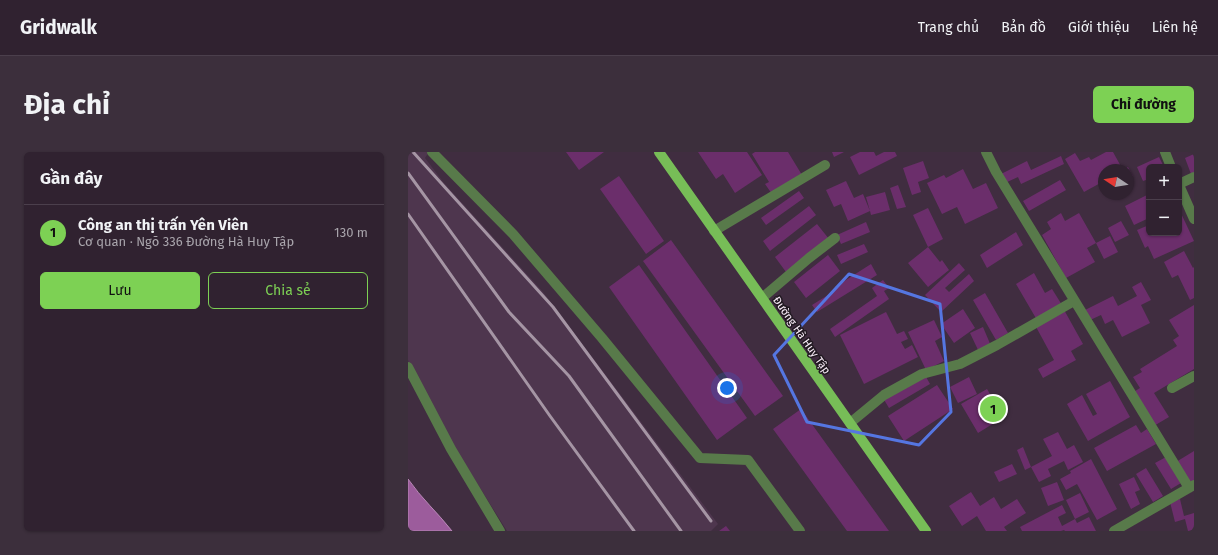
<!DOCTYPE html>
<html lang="vi">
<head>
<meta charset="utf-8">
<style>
	:root { --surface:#302230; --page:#3c2f3c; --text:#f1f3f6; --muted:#a8a4ab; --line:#4b3f4c; --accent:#7dd154 }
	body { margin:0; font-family:"Fira Sans",sans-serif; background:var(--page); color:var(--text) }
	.controls { position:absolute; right:12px; top:12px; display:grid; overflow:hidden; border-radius:6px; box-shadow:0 1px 3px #0004 }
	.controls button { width:36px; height:36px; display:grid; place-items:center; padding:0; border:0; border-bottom:1px solid var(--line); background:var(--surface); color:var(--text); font:20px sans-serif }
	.compass { position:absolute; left:690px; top:12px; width:36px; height:36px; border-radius:50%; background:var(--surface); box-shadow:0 1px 3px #0004; rotate:282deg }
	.you { position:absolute; left:319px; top:236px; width:14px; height:14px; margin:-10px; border:3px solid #fff; border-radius:50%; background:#1a73e8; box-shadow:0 0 0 6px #1a73e833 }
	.badge { display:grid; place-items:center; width:26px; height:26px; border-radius:50%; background:var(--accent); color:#111; font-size:13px; font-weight:700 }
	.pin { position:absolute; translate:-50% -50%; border:2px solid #fff; box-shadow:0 1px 4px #0006 }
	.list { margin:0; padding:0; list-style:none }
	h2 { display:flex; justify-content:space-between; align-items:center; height:52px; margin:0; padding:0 16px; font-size:17px }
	h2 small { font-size:13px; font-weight:400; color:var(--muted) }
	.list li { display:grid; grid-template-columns:26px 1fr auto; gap:12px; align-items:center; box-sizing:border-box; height:56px; padding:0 16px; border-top:1px solid var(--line) }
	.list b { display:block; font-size:15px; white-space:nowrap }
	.list p { margin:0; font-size:13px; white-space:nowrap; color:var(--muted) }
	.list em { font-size:13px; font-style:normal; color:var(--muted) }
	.actions { display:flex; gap:8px; padding:12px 16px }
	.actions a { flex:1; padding:9px 0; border:1px solid var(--accent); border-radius:6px; text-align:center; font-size:14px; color:var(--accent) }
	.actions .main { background:var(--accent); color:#111 }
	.map { position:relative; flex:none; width:786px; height:379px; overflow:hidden; border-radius:6px }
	header { display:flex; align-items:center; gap:24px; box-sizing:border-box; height:56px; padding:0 20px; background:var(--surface); border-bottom:1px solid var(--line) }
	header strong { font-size:19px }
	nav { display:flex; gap:22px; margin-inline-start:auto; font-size:14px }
	.intro { display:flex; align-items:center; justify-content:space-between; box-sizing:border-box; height:96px; padding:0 24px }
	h1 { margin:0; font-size:28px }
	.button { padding:10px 18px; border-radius:6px; background:var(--accent); color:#111; font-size:14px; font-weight:700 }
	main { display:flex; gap:24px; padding:0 24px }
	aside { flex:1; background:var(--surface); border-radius:6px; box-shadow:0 1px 3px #0004 }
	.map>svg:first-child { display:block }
	.built { fill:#4e364e }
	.water { fill:#9c5c9c; stroke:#b988b8 }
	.building { fill:#6b2e6b }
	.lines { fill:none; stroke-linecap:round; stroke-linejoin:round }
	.minor { stroke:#587a4a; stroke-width:10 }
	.major { stroke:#77bd57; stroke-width:10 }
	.rail { stroke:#a595a4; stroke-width:3 }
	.marked { fill:none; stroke:#5576e1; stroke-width:3; stroke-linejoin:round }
	.labels { text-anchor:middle; stroke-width:3; stroke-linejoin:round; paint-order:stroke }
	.street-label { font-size:11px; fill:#fceffb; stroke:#211921 }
</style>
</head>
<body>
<header>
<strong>Gridwalk</strong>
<nav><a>Trang chủ</a><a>Bản đồ</a><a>Giới thiệu</a><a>Liên hệ</a></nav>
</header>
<div class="intro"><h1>Địa chỉ</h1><a class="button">Chỉ đường</a></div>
<main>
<aside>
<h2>Gần đây<small></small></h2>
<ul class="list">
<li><span class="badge">1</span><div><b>Công an thị trấn Yên Viên</b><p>Cơ quan · Ngõ 336 Đường Hà Huy Tập</p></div><em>130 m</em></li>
</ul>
<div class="actions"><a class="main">Lưu</a><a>Chia sẻ</a></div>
</aside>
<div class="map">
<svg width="786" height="379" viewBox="0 0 786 379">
	<rect width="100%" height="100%" fill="#402d40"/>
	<path class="built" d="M0,0H21L17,6L36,31L135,140L310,372L303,379H99L39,283L3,217L0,208Z"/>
	<path class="water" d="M0,327C13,346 30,361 44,379H0Z"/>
	<path class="building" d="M158,0H196L171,18Z
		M290,0H339L354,23L327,41L315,22L308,27Z
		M347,0H380L394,23L364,42L357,32L361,30L344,2Z
		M424,0H436L426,5Z
		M452,0H466L468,4L476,0H487L489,4L451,23L442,5Z
		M698,0H705L715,18L720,15L725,24L720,27V18H696V29L676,40L657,7L667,1L672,9L681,5L683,8Z
		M786,2V20L783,22L777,6Z
		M653,4L656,12L613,32L610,25L597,31L593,22L619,9L623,18Z
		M751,5L756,15H741V27L735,29L729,15Z
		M515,9L521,26L510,30L513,40L504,43L495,16Z
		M555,17L565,37L578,31L590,56L557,72L549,55L534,62L519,31L536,23L538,26Z
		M211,24L256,89L238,102L192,37Z
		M652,28L658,38L621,59L615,49Z
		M438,29L446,46L455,42L462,59L458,45L477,40L482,58L463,63L462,59L440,69L433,52L426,55L418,38Z
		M490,33L498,55L489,57L482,36Z
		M391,39L396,46L358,73L353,66Z
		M741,42V66L726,73L717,54Z
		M401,54L408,63L362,99L355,89Z
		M520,56L535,87L520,95L505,63Z
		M771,57L786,89L746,107L740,94L737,96L729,78L741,73V81H771Z
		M653,61L657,69L671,61L688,91L702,84L710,100L696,107L688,91L679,96L687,110L658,126L634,83L643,77L639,70Z
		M713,69L721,83L707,90L700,76Z
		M458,70L462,80L433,92L429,83Z
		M409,72L421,87L378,120L367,105Z
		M608,80L615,93L579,116L572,103Z
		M263,88L375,244L347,264L235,109Z
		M456,92L460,100L433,112L429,103Z
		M520,95L532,110L534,108L541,118L520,135L500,111Z
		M776,99L785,116L786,115V146L782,148L770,123L764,126L756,110Z
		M420,103L432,119L398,146L386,130Z
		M551,111L557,118L537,136L541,140L561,122L566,129L533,160L517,143Z
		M463,112L469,123L409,160L404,153L428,138L427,135Z
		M231,113L339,266L309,288L201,135Z
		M626,121L637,141L644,137L654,153L629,168L608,132Z
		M475,128L481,136L476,139L481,147L427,185L422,177L469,144L464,136Z
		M733,130L743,148L733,153L742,171L714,185L705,168L697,172L693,163L680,169L675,159L705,144L710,154L729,144L724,135Z
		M577,141L600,181L588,188L565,148Z
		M786,153V217L746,241L761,265L744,275L724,241L732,236L725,225L734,220L732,217L769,194L765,188L771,184L761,168Z
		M655,156L675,192L663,199L668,208L635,226L630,217L646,208L627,173Z
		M555,157L567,176L546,191L533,172Z
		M478,160L489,182L496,179L500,187L493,190L497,197L504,193L510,205L456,232L432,183Z
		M526,168L534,185L527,189L536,209L518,218L500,180Z
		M575,175L583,194L571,200L562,181Z
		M517,223L522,232L481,256L475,246Z
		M561,225L569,242L550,251L542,235Z
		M702,229L722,265L680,289L659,252L674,243L685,264L689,262L678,242Z
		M529,233L545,257L496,289L480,264Z
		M579,237L596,265L570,281L553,252Z
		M393,257L481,379H439L365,277Z
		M728,273L733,281L739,277L748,292L699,319L686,296Z
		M650,280L659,297L666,293L675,310L660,318L656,309L640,317L643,324L631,330L623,315L644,304L635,287Z
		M615,295L623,315L617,318L609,298Z
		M786,299V331L781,334L768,310Z
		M758,305L773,331L763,337L747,311Z
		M683,307L709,357L689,368L669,332L658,338L652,327L663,321L662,319Z
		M604,312L609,322L591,330L586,320Z
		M738,316L755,344L745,350L728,322Z
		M726,325L732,338L727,340L732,352L723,357L711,332Z
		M649,330L656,348L640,354L633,336Z
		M563,340L572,354L586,345L593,357L609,347L618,361L596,375L599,379H578L569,364L554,374L541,354Z
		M672,341L681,360L667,367L658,348Z
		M772,347L776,364L786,361V379H780L777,367L767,370L762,350Z
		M654,353L658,361L650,365L654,374L667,367L669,371L681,365L688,379H657L656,378L653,379H614L612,375Z
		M318,374L322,379H311Z"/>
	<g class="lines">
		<path class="minor" d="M24,0L105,82L194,186L292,306L340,308L392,379
			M578,0L588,20L781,336
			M757,0L763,15
			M771,32L786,25
			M771,33L786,67
			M306,79L417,13
			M354,146L401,106L427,86
			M0,215L43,297L92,379
			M764,236L786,224
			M442,271L476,243L514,222L552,212L589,193L666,149
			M706,379L786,333"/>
		<path class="major" d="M251,0L518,379"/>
		<path class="rail" d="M5,0L145,155L303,369
			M0,21L101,160L161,224L273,379
			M0,62L142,264L226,379"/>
	</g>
	<path class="marked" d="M441,122L532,152L543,260L511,293L399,270L366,203Z"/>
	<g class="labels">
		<g class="street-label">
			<text transform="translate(394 183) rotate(55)" y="4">Đường Hà Huy Tập</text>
		</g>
	</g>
</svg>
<div class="controls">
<button>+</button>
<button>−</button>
</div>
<svg class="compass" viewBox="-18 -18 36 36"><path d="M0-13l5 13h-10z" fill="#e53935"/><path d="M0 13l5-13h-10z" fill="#a8a4ab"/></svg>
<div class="you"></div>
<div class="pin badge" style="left:585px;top:257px">1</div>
</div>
</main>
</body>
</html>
